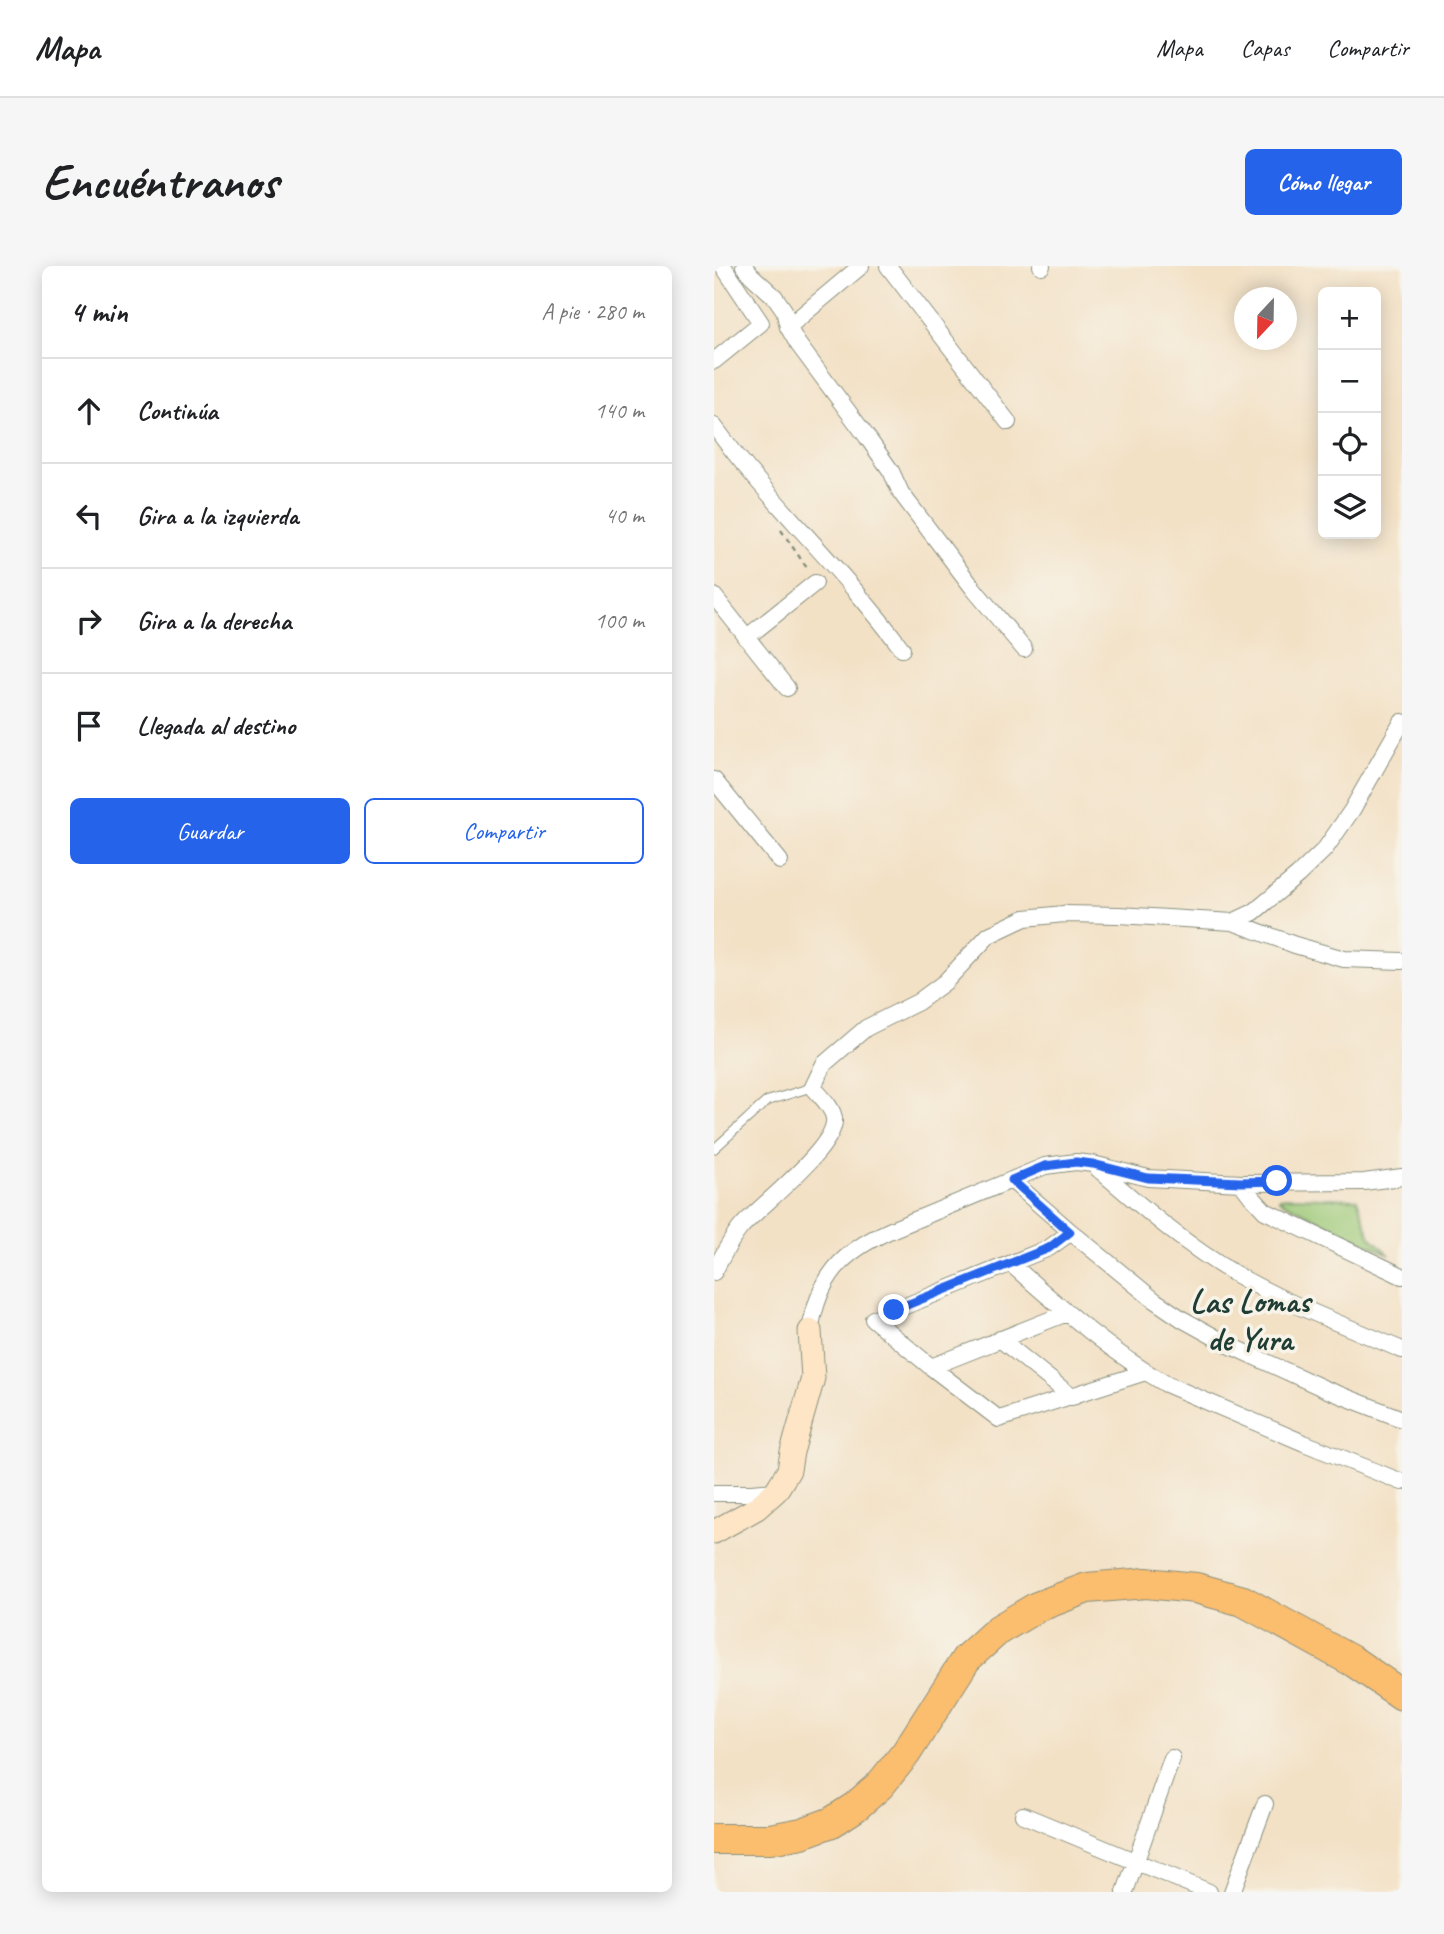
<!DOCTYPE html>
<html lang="es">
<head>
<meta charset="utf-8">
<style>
	:root { --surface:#fff; --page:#f6f6f6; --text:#202124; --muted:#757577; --line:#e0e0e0; --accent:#2563eb }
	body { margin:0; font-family:Caveat,sans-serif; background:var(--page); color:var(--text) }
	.controls { position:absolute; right:21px; top:21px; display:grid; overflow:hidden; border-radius:10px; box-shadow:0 4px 18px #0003 }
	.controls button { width:63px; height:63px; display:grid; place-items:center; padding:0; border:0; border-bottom:2px solid var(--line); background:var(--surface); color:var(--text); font:35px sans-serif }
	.compass { position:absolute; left:520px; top:21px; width:63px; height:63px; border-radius:50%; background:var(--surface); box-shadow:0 4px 18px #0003; rotate:202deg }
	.stop { position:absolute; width:21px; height:21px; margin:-16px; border:5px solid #2563eb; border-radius:50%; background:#fff }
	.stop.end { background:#2563eb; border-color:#fff; box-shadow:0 2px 7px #0008 }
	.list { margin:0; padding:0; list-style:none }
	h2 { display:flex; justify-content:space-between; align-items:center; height:91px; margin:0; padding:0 28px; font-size:30px }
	h2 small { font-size:23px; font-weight:400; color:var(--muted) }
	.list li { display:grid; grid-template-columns:46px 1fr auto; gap:21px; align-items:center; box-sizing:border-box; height:105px; padding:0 28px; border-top:2px solid var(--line) }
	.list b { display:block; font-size:26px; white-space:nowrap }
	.list em { font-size:23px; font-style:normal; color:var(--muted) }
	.actions { display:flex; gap:14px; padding:21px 28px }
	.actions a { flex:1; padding:16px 0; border:2px solid var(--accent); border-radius:10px; text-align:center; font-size:24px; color:var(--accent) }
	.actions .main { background:var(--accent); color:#fff }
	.icon { flex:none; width:38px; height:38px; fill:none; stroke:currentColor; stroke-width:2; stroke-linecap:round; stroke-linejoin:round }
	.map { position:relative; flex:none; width:688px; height:1626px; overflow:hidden; border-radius:10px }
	header { display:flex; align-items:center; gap:42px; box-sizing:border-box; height:98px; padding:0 35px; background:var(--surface); border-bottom:2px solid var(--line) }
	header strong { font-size:33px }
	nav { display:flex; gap:38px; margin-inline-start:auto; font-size:24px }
	.intro { display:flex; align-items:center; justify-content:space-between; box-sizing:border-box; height:168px; padding:0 42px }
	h1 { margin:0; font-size:49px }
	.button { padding:18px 32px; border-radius:10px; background:var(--accent); color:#fff; font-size:24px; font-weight:700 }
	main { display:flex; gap:42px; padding:0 42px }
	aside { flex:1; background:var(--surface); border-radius:10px; box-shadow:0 4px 18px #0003 }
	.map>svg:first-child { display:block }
	.green { fill:#9bc876; stroke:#5d8255; stroke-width:2 }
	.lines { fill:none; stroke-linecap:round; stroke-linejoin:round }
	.lane-casing { stroke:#898f7d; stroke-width:10 }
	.street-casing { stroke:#898f7d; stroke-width:18 }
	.secondary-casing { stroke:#898f7d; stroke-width:25 }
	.highway-casing { stroke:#898f7d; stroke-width:32 }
	.path { stroke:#898f7d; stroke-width:2.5; stroke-dasharray:5 5; stroke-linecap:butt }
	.lane { stroke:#fff; stroke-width:8 }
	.street { stroke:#fff; stroke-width:16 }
	.secondary { stroke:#fde5c5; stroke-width:23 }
	.highway { stroke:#fbbd6e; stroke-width:30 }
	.route { stroke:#2563eb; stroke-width:9 }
	.labels { text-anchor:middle; stroke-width:7; stroke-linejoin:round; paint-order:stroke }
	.quarter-label { font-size:33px; font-weight:bold; fill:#1f3d34; stroke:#f7f3e8 }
</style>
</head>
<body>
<header>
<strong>Mapa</strong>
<nav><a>Mapa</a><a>Capas</a><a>Compartir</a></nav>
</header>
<div class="intro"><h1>Encuéntranos</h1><a class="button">Cómo llegar</a></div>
<main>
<aside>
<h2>4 min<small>A pie · 280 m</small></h2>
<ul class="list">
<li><svg class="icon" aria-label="ahead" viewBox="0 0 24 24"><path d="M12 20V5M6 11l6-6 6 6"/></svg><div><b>Continúa</b></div><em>140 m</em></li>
<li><svg class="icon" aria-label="left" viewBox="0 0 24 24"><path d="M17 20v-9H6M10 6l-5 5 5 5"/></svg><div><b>Gira a la izquierda</b></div><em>40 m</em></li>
<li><svg class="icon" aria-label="right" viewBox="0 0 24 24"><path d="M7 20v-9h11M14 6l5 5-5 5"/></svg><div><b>Gira a la derecha</b></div><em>100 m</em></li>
<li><svg class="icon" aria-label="arrive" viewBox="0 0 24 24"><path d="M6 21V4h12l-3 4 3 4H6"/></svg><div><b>Llegada al destino</b></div></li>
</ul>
<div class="actions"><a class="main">Guardar</a><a>Compartir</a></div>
</aside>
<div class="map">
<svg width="688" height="1626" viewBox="0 0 688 1626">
	<rect width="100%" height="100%" fill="#f7f3e8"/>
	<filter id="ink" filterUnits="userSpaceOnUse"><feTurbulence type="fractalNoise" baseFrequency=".0143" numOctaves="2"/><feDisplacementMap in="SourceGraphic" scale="14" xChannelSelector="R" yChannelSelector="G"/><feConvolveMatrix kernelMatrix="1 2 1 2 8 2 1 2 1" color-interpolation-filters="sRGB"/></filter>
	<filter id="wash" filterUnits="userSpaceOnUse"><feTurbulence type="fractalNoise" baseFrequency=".00686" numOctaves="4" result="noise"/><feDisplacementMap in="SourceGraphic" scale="28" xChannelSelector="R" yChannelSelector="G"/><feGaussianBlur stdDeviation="1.57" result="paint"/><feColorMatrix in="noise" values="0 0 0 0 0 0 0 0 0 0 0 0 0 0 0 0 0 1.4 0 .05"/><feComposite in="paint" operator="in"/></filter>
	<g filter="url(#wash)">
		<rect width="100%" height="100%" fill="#f3e1c6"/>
		<path class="green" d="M576,931L643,933L657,972L676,989L565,934L566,932Z"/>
	</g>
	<g filter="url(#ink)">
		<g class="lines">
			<defs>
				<path id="lane" d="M0,883L53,835L99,821"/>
				<path id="street" d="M30,0L37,9L61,31L70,44L74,61L84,78L153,171L177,205L187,227L259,322L310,383
					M174,0L294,156
					M327,0H328
					M74,61L147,0
					M0,95L47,57L9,0
					M0,160C57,238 130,304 188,383
					M0,330L73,422
					M32,372L101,317
					M0,514L66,595
					M519,656L581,679L630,693L688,695
					M383,902C427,940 472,980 523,1009C575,1039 633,1060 688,1084
					M297,914L357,966L440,1034L468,1053L515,1079L611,1123L688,1153
					M527,917L537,930L551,945L688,1010
					M357,966L335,982L159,1053L217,1101L285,1153L432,1106
					M297,998C346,1041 395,1085 452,1118L590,1177L688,1216
					M0,1006C8,991 16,974 28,960C47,939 124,880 120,852C118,840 106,830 99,821L110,798L152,762L204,736L231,716L275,669L311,652L350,648L405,649L519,656L540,646L584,609L611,583L638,544L688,456
					M96,1065C105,1011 127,986 177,964L331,900L362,896L379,898L434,912L527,917L650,916L688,911
					M286,1073L358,1131
					M217,1101L353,1047
					M0,1227H37L62,1225
					M309,1549L495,1626
					M411,1626L458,1492
					M518,1626L551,1538"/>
				<path id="secondary" d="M0,1266L43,1242L62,1225L75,1204L78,1186L99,1112L96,1065"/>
				<path id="highway" d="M0,1573H56L88,1567L118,1556L141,1541L166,1519L192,1487L252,1393L284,1364L323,1341L373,1322L432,1317L482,1322L529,1335L640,1396L688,1429"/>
			</defs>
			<use href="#lane" class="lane-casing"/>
			<use href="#street" class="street-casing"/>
			<use href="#secondary" class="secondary-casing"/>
			<use href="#highway" class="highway-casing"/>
			<path class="path" d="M67,264L95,305"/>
			<use href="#lane" class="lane"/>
			<use href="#street" class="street"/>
			<use href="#secondary" class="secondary"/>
			<use href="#highway" class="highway"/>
		</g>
	</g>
	<g class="lines" filter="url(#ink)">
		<path class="route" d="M180,1044L335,982L356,966L298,914L331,900L362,896L379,898L434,912L527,916L563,915"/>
	</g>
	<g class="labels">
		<g class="quarter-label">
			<text x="536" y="1046">Las Lomas<tspan x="536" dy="38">de Yura</tspan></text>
		</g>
	</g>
</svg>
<div class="controls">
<button>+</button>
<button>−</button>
<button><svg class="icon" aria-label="locate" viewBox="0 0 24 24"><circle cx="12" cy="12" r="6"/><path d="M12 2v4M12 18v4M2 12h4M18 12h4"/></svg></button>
<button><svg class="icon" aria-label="layers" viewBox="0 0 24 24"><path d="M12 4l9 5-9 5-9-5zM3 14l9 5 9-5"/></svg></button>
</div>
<svg class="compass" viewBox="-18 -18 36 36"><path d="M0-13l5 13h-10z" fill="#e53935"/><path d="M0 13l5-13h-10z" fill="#757577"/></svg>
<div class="stop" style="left:563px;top:915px"></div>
<div class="stop end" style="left:180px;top:1044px"></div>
</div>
</main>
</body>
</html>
